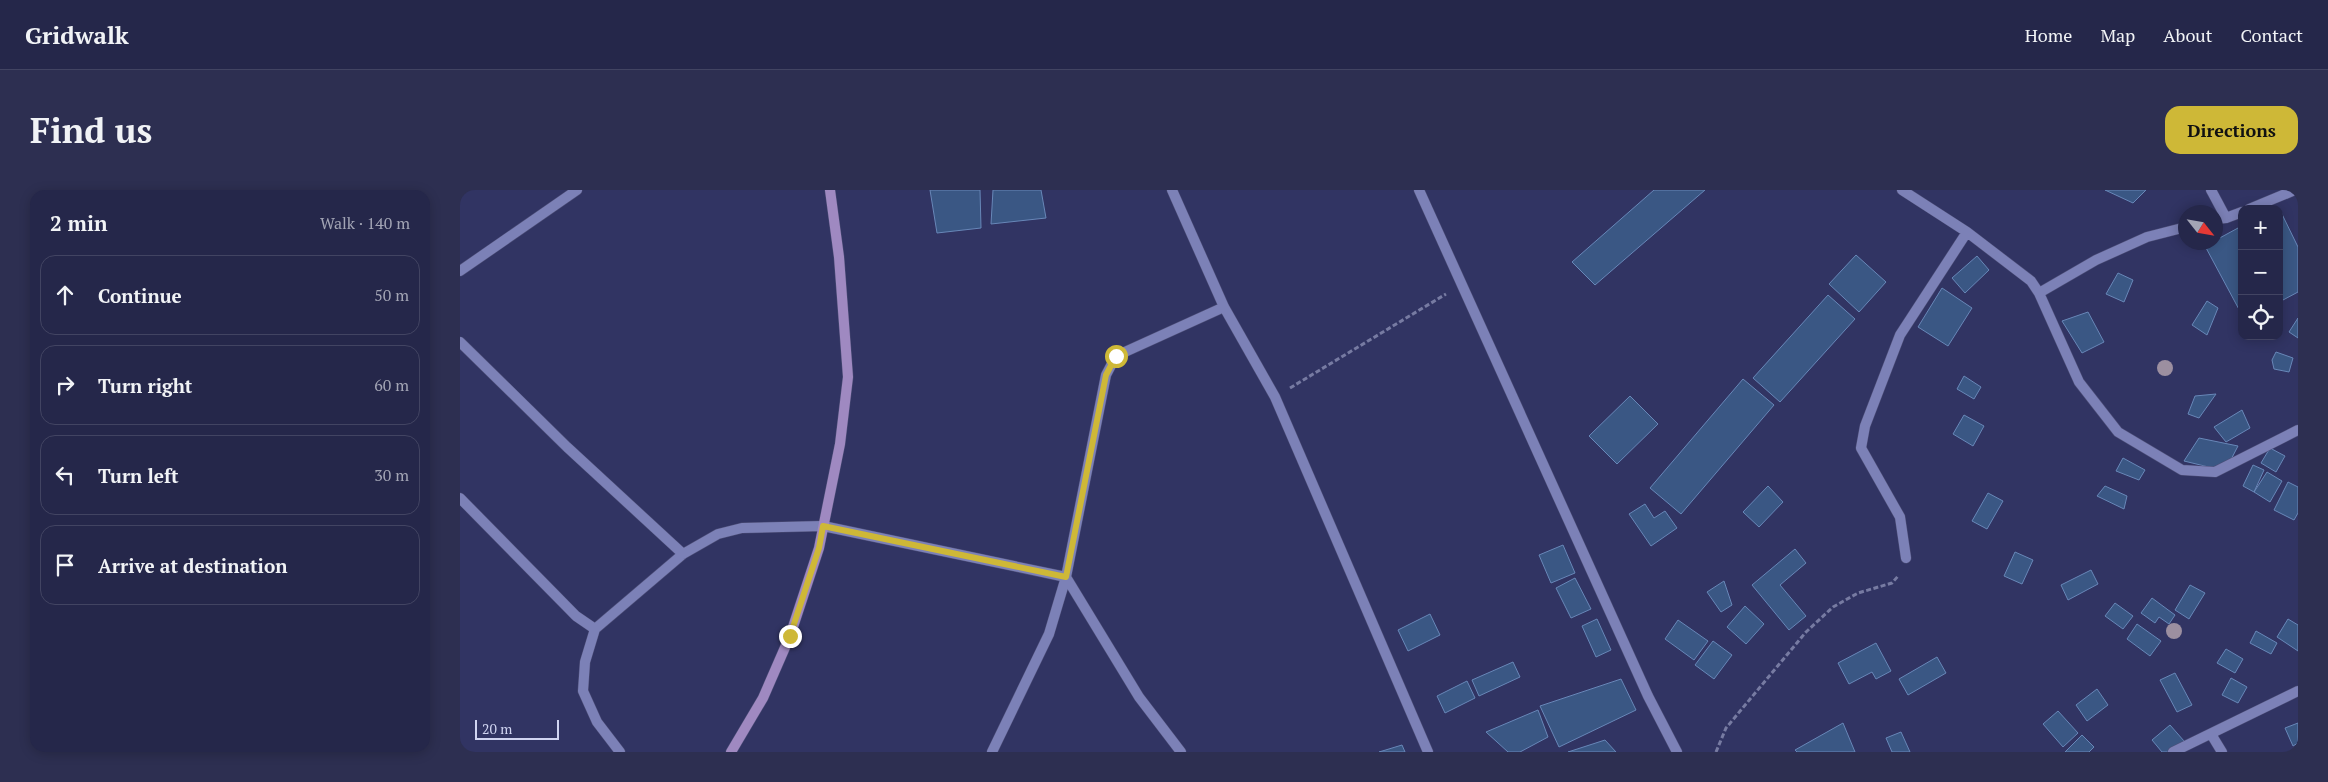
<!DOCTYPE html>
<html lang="en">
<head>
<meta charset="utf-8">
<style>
	:root { --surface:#25274a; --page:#2d2f51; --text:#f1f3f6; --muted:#a3a5b5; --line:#424462; --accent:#ceb837 }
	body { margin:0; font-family:"PT Serif",serif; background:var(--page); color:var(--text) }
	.controls { position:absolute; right:15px; top:15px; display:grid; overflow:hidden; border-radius:10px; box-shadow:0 2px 12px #0003 }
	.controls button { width:45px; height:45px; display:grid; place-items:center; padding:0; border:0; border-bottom:1px solid var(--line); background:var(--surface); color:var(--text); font:25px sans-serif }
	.compass { position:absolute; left:1718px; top:15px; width:45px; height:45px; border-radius:50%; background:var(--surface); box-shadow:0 2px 12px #0003; rotate:121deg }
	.scale { position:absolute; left:15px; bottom:12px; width:84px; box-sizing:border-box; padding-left:5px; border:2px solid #d0d4f1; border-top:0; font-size:14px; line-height:18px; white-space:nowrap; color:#d0d4f1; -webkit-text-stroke:4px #313463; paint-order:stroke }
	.stop { position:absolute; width:15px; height:15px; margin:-11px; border:4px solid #ceb837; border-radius:50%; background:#fff }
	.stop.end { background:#ceb837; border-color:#fff; box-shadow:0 1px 5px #0008 }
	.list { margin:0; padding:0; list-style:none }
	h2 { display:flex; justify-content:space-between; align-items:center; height:65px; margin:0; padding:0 20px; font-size:21px }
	h2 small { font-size:16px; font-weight:400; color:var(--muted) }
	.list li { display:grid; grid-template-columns:32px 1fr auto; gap:15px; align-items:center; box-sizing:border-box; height:80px; margin:0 10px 10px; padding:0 10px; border:1px solid var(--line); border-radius:15px }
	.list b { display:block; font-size:19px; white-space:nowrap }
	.list em { font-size:16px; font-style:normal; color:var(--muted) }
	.icon { flex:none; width:28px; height:28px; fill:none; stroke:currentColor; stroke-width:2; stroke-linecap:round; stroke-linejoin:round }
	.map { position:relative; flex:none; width:1838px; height:562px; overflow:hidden; border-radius:15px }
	header { display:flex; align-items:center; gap:30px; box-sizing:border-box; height:70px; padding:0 25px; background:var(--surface); border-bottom:1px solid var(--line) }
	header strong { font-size:24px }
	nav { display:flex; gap:28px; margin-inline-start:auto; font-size:18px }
	.intro { display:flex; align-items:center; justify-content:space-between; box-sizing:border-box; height:120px; padding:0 30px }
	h1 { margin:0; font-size:35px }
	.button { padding:12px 22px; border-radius:15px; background:var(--accent); color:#111; font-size:18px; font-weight:700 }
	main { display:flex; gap:30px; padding:0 30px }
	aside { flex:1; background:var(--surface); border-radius:15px; box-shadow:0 2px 12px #0003 }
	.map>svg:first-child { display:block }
	.building { fill:#3a5784; stroke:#6887b8 }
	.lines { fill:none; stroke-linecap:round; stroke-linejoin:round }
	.street-casing { stroke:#4d4e77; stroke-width:11 }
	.secondary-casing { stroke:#4d4e77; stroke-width:11 }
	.path { stroke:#777ba2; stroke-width:3; stroke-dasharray:5 2.5; stroke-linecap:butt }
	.street { stroke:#7c81b7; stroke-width:10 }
	.secondary { stroke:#9f89c1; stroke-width:10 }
	.tree { fill:#9c8fa0 }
	.route { stroke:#ceb837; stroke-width:6 }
</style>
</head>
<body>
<header>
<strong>Gridwalk</strong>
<nav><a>Home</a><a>Map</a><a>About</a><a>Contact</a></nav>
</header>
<div class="intro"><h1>Find us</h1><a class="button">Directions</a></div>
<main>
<aside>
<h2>2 min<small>Walk · 140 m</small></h2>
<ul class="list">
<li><svg class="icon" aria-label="ahead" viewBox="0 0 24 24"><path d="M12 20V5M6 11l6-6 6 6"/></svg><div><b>Continue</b></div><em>50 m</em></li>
<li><svg class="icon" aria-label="right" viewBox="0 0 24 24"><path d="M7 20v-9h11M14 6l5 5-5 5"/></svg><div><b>Turn right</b></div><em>60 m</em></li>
<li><svg class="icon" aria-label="left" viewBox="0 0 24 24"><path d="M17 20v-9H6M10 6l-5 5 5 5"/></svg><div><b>Turn left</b></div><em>30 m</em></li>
<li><svg class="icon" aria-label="arrive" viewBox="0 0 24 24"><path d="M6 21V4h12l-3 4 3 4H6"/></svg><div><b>Arrive at destination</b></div></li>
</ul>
</aside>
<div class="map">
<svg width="1838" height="562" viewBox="0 0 1838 562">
	<rect width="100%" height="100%" fill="#313463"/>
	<path class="building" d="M470,0H520L521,38L477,43Z
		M533,0H581L586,28L531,34Z
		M1194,0H1245L1135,95L1112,72Z
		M1645,0H1686L1673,13Z
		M1819,18L1838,57V102L1823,110L1819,102V19H1817Z
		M1778,38L1782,46V125L1745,56L1756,52V50Z
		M1396,65L1426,92L1399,122L1369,94Z
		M1517,66L1529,80L1505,103L1492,88Z
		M1658,83L1673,90L1664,112L1646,104Z
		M1482,98L1512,118L1488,156L1458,137Z
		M1368,105L1395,129L1320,212L1293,188Z
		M1747,111L1758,118L1747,145L1732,135Z
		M1628,122L1644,152L1622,163L1602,131Z
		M1838,128V148L1829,142Z
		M1816,162L1833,168L1829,182L1814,179L1812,170Z
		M1504,186L1521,197L1514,209L1497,199Z
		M1283,189L1314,215L1221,324L1190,298Z
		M1756,204L1739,228L1728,224L1735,206Z
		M1170,206L1198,234L1157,274L1129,246Z
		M1782,220L1790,238L1766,252L1754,237Z
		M1504,225L1524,236L1513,256L1493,244Z
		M1739,248L1778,256L1765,281L1724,271Z
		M1810,258L1825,266L1816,282L1801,273Z
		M1663,268L1685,280L1679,290L1656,281Z
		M1793,275L1804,280L1794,302L1783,296Z
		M1807,282L1822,291L1810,312L1794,302Z
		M1828,292L1838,297V323L1834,330L1814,320Z
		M1308,296L1323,312L1299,337L1283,322Z
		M1645,296L1667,306L1664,319L1637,306Z
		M1528,303L1543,311L1527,339L1512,331Z
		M1185,314L1194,328L1205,321L1217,338L1191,356L1169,324Z
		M1103,355L1115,383L1091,393L1079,365Z
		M1335,359L1346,373L1320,395L1346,426L1329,440L1292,395Z
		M1555,362L1573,370L1562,394L1544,386Z
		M1631,380L1638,394L1608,410L1601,395Z
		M1115,388L1131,419L1111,428L1096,398Z
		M1264,391L1272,415L1261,422L1247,402Z
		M1730,395L1745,403L1729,429L1715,420Z
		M1692,408L1715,425L1709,434L1699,427L1695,433L1681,423Z
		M1655,413L1673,426L1663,439L1645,426Z
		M1285,416L1304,434L1286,454L1267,437Z
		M970,424L980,445L948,461L938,440Z
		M1137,429L1151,460L1136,467L1122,436Z
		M1828,429L1838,435V461L1817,447Z
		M1218,430L1248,451L1234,470L1205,449Z
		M1677,434L1701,451L1690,466L1667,449Z
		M1796,441L1817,453L1811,464L1790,453Z
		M1253,451L1272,465L1254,489L1235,475Z
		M1416,453L1431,481L1416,489L1412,482L1389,494L1378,473Z
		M1766,459L1783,469L1775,483L1757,473Z
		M1477,467L1486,483L1448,505L1439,489Z
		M1053,472L1060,487L1019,506L1012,490Z
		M1715,483L1732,515L1717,522L1700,490Z
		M1771,488L1787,497L1778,513L1762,505Z
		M1161,489L1176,520L1099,557L1080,516Z
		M1007,491L1015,508L985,523L977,506Z
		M1637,499L1648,515L1627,531L1616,515Z
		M1078,520L1088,547L1060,562H1048L1026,542Z
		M1598,521L1618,543L1603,557L1583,534Z
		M1383,533L1395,562H1337L1335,560Z
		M1838,533V553L1833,556L1825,538Z
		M1710,535L1724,551L1712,562H1702L1692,550Z
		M1441,542L1450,562H1432L1426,548Z
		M1622,545L1634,557L1629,562H1605Z
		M1145,550L1156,562H1108Z
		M942,555L945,562H919Z"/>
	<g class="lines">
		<defs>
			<path id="street" d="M712,0L764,117L815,207L968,562
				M959,0L1188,506L1217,562
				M1442,0L1507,42L1440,145L1405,236L1401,258L1440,327L1446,368
				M1751,0L1766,28L1756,29
				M1789,19L1835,0
				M1766,28L1782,22
				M1507,42L1571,91L1579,103L1619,192L1658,242L1722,280L1755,282L1838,240
				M0,81L117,0
				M1579,103L1636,70L1687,47L1726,37
				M0,152L107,257L223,364
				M0,308L116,426L135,439
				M1751,544L1762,562
				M160,562L137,532L123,501L125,472L135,439L223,364L258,344L282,338L363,336L606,387L679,507L721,562
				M532,562L589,444L606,387L646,185L656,166L764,117
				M1713,562L1838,501"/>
			<path id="secondary" d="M271,562L303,508L330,446L359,358L380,254L388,187L379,67L370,0"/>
		</defs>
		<use href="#street" class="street-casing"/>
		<use href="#secondary" class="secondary-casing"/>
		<path class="path" d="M830,198L986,104
			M1256,562L1266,538L1346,442L1373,417L1398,403L1432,393L1439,385"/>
		<use href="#street" class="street"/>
		<use href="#secondary" class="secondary"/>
	</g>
	<g class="tree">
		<circle cx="1705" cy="178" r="8"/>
		<circle cx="1714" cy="441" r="8"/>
	</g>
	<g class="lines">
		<path class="route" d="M330,446L359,358L363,336L606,387L646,185L656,166"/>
	</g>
</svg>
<div class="controls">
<button>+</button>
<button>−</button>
<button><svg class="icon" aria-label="locate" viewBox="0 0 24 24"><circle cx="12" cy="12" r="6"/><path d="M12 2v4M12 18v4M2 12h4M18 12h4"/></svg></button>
</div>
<svg class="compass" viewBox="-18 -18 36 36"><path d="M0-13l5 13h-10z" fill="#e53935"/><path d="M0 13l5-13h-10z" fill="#a3a5b5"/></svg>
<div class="scale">20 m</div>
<div class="stop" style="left:656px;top:166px"></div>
<div class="stop end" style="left:330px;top:446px"></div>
</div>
</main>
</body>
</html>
